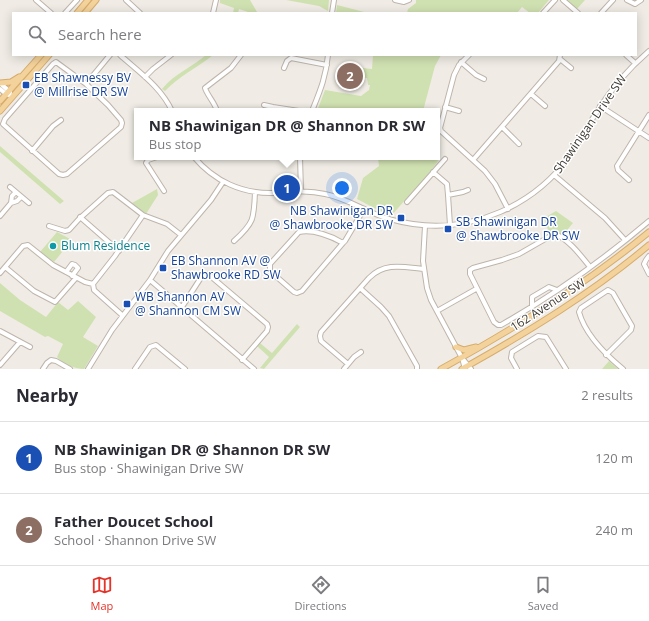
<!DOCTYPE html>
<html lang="en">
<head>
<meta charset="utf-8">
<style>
	:root { --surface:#fff; --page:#f2f2f3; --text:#2b2b33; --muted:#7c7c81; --line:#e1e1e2; --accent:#e43329 }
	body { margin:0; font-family:"Open Sans",sans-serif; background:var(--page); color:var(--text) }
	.you { position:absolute; left:342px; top:188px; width:14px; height:14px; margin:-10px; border:3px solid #fff; border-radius:50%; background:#1a73e8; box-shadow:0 0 0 6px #1a73e833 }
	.badge { display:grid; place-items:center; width:26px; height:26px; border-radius:50%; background:var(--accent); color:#fff; font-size:13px; font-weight:700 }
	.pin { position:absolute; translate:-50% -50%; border:2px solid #fff; box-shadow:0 1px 4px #0006 }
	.popup { position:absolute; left:134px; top:108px; width:306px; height:52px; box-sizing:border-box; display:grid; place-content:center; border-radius:0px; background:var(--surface); filter:drop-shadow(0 1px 3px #0005); font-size:13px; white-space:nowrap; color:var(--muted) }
	.popup b { font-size:15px; color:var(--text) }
	.popup::after { content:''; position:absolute; left:50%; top:100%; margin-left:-8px; border:8px solid transparent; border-top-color:var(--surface) }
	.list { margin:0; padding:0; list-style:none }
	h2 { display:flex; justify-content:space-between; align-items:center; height:52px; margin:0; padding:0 16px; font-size:17px }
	h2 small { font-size:13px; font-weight:400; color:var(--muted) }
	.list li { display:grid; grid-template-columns:26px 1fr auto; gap:12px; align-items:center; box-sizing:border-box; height:72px; padding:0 16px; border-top:1px solid var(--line) }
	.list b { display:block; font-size:15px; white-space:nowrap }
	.list p { margin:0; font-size:13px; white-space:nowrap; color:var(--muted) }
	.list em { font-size:13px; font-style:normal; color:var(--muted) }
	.icon { flex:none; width:22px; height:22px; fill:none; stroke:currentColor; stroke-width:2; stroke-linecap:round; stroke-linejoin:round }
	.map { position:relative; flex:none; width:649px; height:369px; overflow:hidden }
	.search { position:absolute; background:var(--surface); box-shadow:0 2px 10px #0003; left:12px; right:12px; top:12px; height:44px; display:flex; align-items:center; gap:10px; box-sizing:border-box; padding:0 14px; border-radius:0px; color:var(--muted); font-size:15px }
	.sheet { height:196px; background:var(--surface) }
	nav { display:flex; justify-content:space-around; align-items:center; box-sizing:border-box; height:56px; border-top:1px solid var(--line); background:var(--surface); font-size:11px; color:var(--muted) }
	nav a { display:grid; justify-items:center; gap:2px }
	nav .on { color:var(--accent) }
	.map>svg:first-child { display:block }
	.green { fill:#d0e1b1 }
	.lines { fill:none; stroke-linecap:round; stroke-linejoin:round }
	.minor-casing { stroke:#beb5ac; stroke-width:6 }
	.major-casing { stroke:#d6ac6d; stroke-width:7 }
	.minor { stroke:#fff; stroke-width:4 }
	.major { stroke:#f3d29b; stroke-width:5 }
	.transit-dot { fill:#1a4fb4; stroke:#fff; stroke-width:1.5 }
	.culture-dot { fill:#0f9aa8; stroke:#fff; stroke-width:1.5 }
	.labels { text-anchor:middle; stroke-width:3; stroke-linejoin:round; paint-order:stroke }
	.transit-label { font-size:12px; fill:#164399; stroke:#fff; text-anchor:start }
	.street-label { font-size:12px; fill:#423c35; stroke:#fff }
	.culture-label { font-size:12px; fill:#0d838f; stroke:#fff; text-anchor:start }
</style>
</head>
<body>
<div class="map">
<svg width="649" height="369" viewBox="0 0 649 369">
	<rect width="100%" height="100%" fill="#f0ece5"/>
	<path class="green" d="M220,0H250L257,12L251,13L239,9L238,13H233L234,8L220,3Z
		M286,0H329L328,11L319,6Z
		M416,0H549L538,13H530L522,7L517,13H407L408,9L416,3Z
		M566,0H585L577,9Z
		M337,5L368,13H336Z
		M206,55H213C197,68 179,76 165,91L162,89C175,73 191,68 206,55Z
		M373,55H441L435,66L423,111H317L325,90L361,96L369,90L370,85H368L367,78L354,76L355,67L372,69Z
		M0,146L64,201L60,204L0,152Z
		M378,157H436L439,160L420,185L413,191L392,215L378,210L357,199L363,178L379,166Z
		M157,189L158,195L146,214L132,203Z
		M556,211L573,223L563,235L556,230L549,233L544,218Z
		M57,232L72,240L54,262L40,252Z
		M0,283L20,300L46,317L58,302L68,310L78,301L96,317L83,337L98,346L84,369C75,369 62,364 57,357L63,344L48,336L45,337L0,311Z
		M297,324L300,327L264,369L260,368L269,357L257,346L260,343L272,353Z
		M609,361L618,369H602Z"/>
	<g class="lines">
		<defs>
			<path id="minor" d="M36,0L51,13
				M126,0L140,13
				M395,0L404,2L409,0
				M563,0L578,13
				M627,0L635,4L641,0
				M65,13L77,0
				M213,13L216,0
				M332,13L334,0
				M543,13L555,0
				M601,13L613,0
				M120,55C139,72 161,87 172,111
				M469,55L459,65L454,75L440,128L441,131L485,171L495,184L508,209
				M626,55L635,63
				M560,59L571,68
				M56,62L86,84L108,105L121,120L122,123L121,127L67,174L63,175L59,174L3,124L5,119L53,64Z
				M461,62L476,75L484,79
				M284,68L287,61L291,58L327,65
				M145,77L153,69L171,55
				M0,83L10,92
				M86,84L110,55
				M0,89L6,94L13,96
				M531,94L545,106
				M264,105L273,107L299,111
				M600,106L649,138
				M445,107L459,111
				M217,111C215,103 207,95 205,88L231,68L241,55
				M312,111C320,91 326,77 328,55
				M502,127L519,144
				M32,151L53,126L61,120
				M157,157L148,160L146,163L164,191
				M194,157C214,181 242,194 274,193C291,192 307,190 325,194C342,197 357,206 373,213C386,219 399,222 413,224C473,233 534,205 569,157C580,142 588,125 598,110C612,88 629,68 649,51
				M300,157L301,191
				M473,160L559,61L560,55
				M433,172L447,184L448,195
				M554,175L605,218L625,240
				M629,180L618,170L617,166L649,115
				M10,187L29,203
				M16,192L12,196L11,203L17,201L21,197
				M407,202L445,159
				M0,216L11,203
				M80,217L119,251
				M450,225L448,195L463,192L468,190
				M49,226L65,231L69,230L79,219L108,193L113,192L143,215L167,224L181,235
				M425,226L423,261L427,288L431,300L462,358L465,369
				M234,241C254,223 254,219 255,192
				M343,243C331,236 313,229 299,232L270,264V271L294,292L297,293L302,291L343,243L345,241L364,209
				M649,256L646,260L644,264L649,274
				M5,267L34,291L55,302L76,278
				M590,267C582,257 567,237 554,234L519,254L502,260L473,268L470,270V274L494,322L498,325H501C554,295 603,260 649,221
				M66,272L72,264L75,265L78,268L72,276
				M0,273L23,246L28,245L53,265L85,282L93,284
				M150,280L254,369
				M360,288L381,307L389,316L417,366V369
				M532,306V297L549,287L557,290
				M182,307L202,276L208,274L267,324L268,327L267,331L242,360
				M437,311L476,289
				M122,315L94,290L93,284L115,256L143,215
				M0,331L30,347
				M606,355L631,330L632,326L613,293L608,290L581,308L579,312C585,334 606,355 623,369
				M462,358L471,369
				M348,364L321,341L320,336L321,332L369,278C385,262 403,267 423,269
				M0,365L20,342
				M43,369L47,363L51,360L56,361L70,369
				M88,369L112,330L150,280L168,251L211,200L223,182
				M135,369L150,347L156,345L185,369
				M344,369L354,357L361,352
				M517,369L511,358L512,352L538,336L546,337L566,369"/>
			<path id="major" d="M77,13L88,0
				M85,13L96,0
				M0,83L11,82L19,77
				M0,101L41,55
				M0,111L49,55
				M456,347L464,350L476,347
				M441,369C514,329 585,285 649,232
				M462,369C528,332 592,293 649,245"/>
		</defs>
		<use href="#minor" class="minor-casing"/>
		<use href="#major" class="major-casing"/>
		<use href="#minor" class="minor"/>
		<use href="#major" class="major"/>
	</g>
	<g class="transit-dot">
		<rect x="22" y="81" width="8" height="8" rx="2"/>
		<rect x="397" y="214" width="8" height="8" rx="2"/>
		<rect x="444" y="225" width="8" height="8" rx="2"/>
		<rect x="159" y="264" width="8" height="8" rx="2"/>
		<rect x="123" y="300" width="8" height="8" rx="2"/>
	</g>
	<circle class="culture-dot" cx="53" cy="246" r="4"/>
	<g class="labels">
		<g class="transit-label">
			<text x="34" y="82">EB Shawnessy BV<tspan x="34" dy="14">@ Millrise DR SW</tspan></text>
			<text x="393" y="215" text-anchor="end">NB Shawinigan DR<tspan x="393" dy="14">@ Shawbrooke DR SW</tspan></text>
			<text x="456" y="226">SB Shawinigan DR<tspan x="456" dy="14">@ Shawbrooke DR SW</tspan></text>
			<text x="171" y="265">EB Shannon AV @<tspan x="171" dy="14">Shawbrooke RD SW</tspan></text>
			<text x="135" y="301">WB Shannon AV<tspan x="135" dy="14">@ Shannon CM SW</tspan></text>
		</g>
		<g class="street-label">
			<text transform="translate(590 124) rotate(-55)" y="4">Shawinigan Drive SW</text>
			<text transform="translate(548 305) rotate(-33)" y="4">162 Avenue SW</text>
		</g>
		<g class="culture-label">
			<text x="61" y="250">Blum Residence</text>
		</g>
	</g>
</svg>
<div class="you"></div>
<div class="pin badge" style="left:287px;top:188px;background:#1a4fb4">1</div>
<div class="popup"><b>NB Shawinigan DR @ Shannon DR SW</b>Bus stop</div>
<div class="pin badge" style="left:350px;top:76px;background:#8d6e63">2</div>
<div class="search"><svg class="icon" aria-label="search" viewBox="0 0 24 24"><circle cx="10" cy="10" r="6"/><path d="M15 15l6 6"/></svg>Search here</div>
</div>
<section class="sheet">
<h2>Nearby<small>2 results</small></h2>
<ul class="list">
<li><span class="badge" style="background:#1a4fb4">1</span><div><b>NB Shawinigan DR @ Shannon DR SW</b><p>Bus stop · Shawinigan Drive SW</p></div><em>120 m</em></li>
<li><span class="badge" style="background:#8d6e63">2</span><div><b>Father Doucet School</b><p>School · Shannon Drive SW</p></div><em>240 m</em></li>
</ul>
</section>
<nav>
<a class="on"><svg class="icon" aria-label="map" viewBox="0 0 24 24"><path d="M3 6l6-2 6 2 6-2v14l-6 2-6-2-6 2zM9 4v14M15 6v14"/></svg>Map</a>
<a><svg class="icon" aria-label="directions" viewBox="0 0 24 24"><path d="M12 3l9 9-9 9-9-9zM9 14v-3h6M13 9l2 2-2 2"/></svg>Directions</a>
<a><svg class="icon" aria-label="saved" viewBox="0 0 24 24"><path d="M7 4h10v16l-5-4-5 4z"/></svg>Saved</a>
</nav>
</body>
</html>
